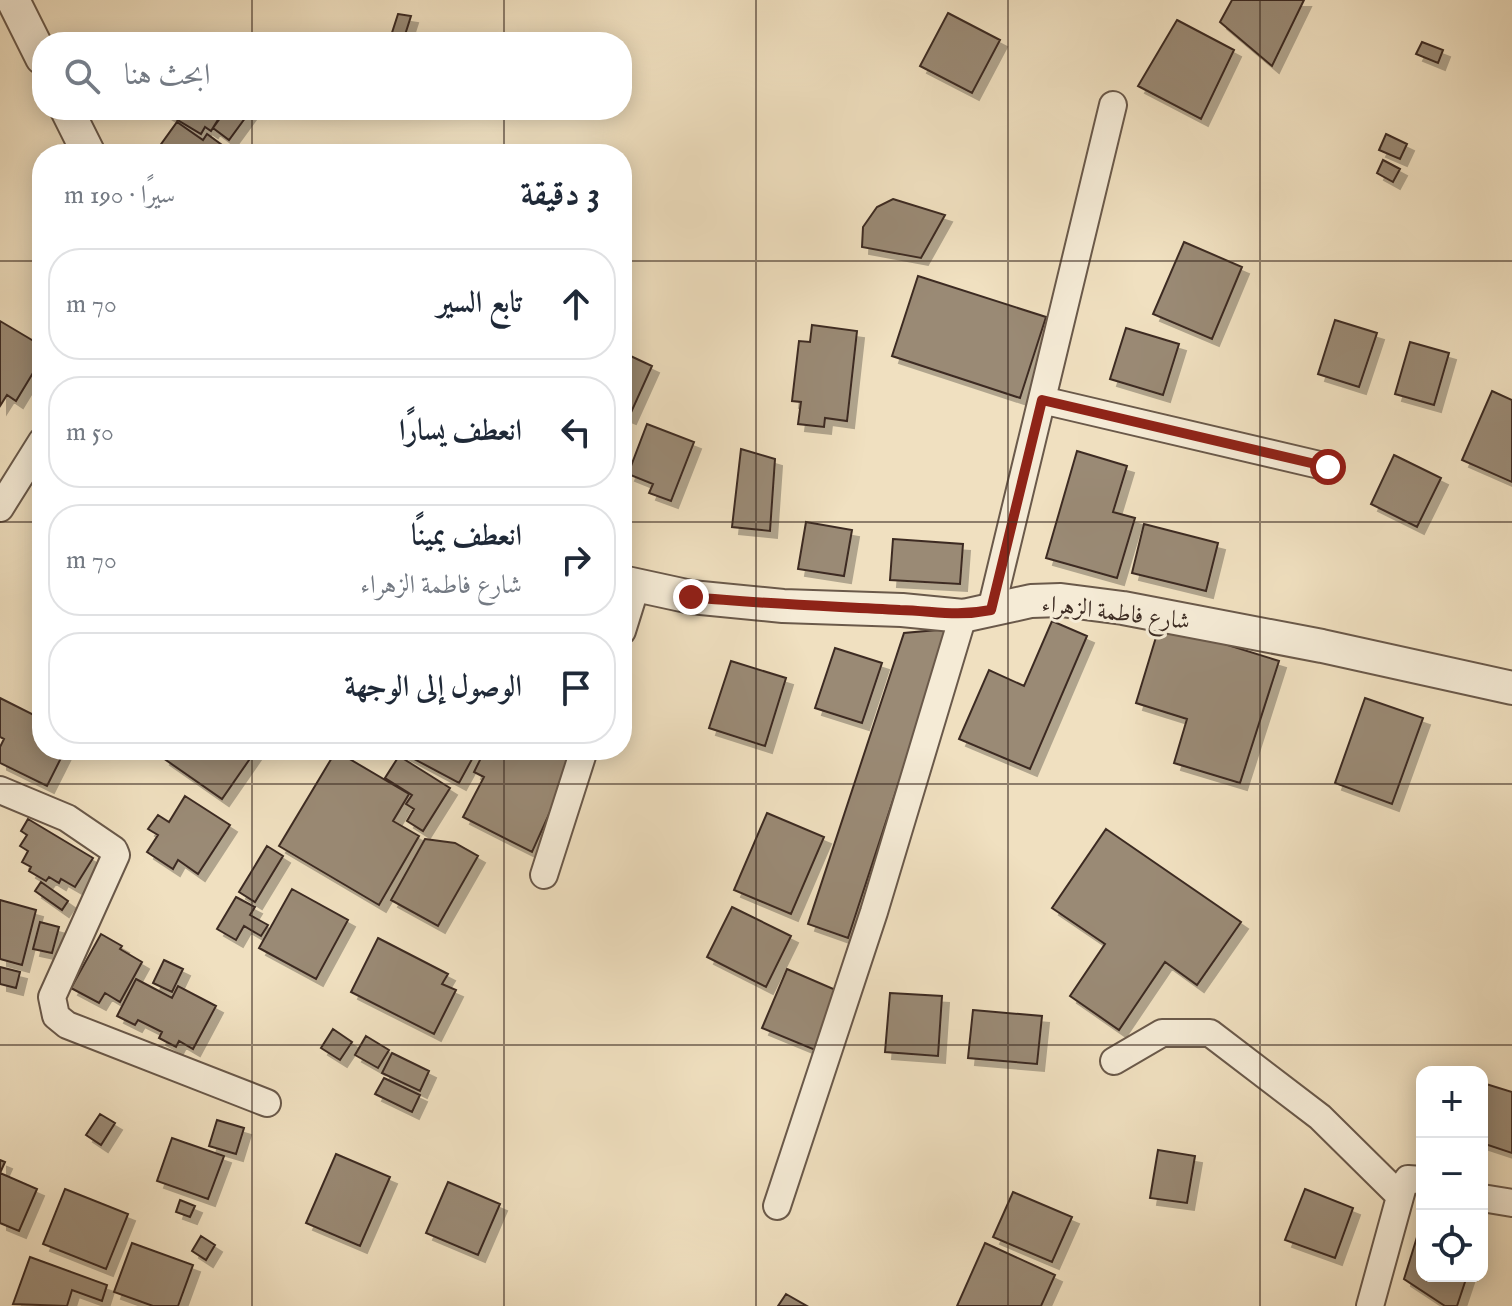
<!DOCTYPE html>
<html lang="ar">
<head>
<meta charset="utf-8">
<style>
	:root { --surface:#fff; --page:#f2f2f3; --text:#1f2937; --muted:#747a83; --line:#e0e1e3 }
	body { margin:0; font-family:"IM FELL English",Amiri,serif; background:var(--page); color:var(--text); direction:rtl }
	.controls { position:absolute; right:24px; bottom:24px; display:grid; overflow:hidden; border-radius:16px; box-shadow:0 4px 20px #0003 }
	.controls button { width:72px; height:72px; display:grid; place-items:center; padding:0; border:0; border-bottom:2px solid var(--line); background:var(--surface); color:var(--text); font:40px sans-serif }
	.stop { position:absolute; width:24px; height:24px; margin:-18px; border:6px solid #8f2418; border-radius:50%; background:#fff }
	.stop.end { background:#8f2418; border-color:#fff; box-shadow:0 2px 8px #0008 }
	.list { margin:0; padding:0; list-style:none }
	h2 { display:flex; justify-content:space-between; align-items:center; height:104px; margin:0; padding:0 32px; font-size:34px }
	h2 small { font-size:26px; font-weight:400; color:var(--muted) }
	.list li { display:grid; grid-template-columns:52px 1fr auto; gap:24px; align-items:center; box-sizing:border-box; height:112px; margin:0 16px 16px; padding:0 16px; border:2px solid var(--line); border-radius:32px }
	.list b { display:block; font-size:30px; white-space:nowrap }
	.list p { margin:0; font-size:26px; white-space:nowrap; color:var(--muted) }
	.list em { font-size:26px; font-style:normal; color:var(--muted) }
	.icon { flex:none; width:44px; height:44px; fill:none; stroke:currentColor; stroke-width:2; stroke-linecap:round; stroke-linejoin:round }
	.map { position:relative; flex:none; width:1512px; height:1306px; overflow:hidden; direction:ltr }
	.search { position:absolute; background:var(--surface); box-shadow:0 4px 20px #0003; left:32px; top:32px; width:600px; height:88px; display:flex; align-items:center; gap:20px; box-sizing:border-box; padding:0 28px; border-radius:32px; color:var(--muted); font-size:30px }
	.panel { position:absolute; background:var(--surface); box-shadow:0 4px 20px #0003; left:32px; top:144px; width:600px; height:616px; border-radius:32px; direction:rtl }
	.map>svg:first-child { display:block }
	.building { fill:#9a8a75; stroke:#3d2c23; stroke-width:2; filter:url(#shadow) }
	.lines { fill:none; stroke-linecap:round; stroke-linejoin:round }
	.minor-casing { stroke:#6a594a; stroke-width:30 }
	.tertiary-casing { stroke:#6a594a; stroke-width:36 }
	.minor { stroke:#f5ebd6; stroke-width:26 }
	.tertiary { stroke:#f5ebd6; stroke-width:32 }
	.route { stroke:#8f2418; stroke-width:10 }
	.grid { fill:none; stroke:#3d2c23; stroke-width:2; stroke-opacity:0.55 }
	.labels { text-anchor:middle; stroke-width:6; stroke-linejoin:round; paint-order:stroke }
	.street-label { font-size:24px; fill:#3d2c23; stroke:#f5ebd6 }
</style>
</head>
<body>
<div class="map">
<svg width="1512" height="1306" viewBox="0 0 1512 1306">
	<defs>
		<filter id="shadow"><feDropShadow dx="7" dy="7" stdDeviation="0" flood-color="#0004"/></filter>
	</defs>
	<rect width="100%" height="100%" fill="#f0e0c0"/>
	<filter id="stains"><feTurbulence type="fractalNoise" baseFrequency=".0025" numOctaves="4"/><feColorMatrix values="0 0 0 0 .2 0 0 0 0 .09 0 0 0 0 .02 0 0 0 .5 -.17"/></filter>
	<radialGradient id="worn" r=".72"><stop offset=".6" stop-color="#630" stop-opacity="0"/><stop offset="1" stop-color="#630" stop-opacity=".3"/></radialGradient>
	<path class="building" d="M1232,0H1304L1272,66L1220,22Z
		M948,13L1000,40L972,93L920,66Z
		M398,14L411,16L404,38L390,39Z
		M1177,20L1234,50L1201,119L1138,86Z
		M1422,42L1443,50L1438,63L1416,54Z
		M161,110H224L211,131L205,127L201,134Z
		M226,110H251L229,140L213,128Z
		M177,122L203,140L207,134L233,153L154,154Z
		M1386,134L1407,144L1400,159L1379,150Z
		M1383,160L1400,169L1393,182L1377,173Z
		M893,199L945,215L921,258L862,247L863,227L877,207Z
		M1184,242L1242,267L1212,339L1153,314Z
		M918,276L1046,317L1020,398L892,356Z
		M1335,320L1377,333L1359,387L1318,374Z
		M0,321L42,346V358L16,401L7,395L0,406Z
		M812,325L857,331L847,421L825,418L824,427L798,424L801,402L792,401L799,341L810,342Z
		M1126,328L1179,344L1163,395L1110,379Z
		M1410,342L1449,353L1434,405L1395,394Z
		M622,352L652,366L629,417L622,414Z
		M1492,391L1512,400V482L1462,460Z
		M647,424L694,442L671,501L649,493L653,484L628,474Z
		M741,449L775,459L770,531L732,527Z
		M1077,451L1127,466L1113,512L1135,518L1117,578L1046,558Z
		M1394,455L1441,478L1417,527L1371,504Z
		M806,522L852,530L844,576L798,569Z
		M1144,524L1218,543L1206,591L1132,573Z
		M893,539L963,544L960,584L890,580Z
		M1052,621L1087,636L1030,769L959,739L989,670L1024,686Z
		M1160,624L1279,661L1240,783L1174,763L1187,719L1136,703Z
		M949,629L848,938L808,924L904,633Z
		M835,648L882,663L862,723L815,708Z
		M731,661L786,678L765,746L709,728Z
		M0,698L42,719V750H65L47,786L0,763V747L4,739L0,737Z
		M1365,698L1423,718L1392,804L1335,783Z
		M169,750H256L222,799L163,758Z
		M403,750H477L459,783L401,752Z
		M485,750H555L573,761L532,852L463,817L484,777L474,772Z
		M336,751L409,794L393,821L419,836L379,905L279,846Z
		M399,756L450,788L423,831L407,821L414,809L406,804L412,795L385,778Z
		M185,796L230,825L198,874L178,860L173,869L147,852L158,835L148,829L158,815L169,822Z
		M767,813L824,837L791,914L734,890Z
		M28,819L93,858L75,887L61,879L59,883L49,877L46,881L29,871L31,867L22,862L28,851L20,846L27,835L21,831Z
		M1106,829L1241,922L1197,985L1165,962L1119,1030L1070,996L1105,944L1052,908Z
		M425,839L455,843L478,856L438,926L391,900Z
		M267,846L283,856L255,902L239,892Z
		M41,882L68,901L62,910L35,891Z
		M292,889L348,920L316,979L259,948Z
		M236,897L255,907L250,915L268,925L261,936L244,926L236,940L217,929Z
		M0,900L36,910L22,965L0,959Z
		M732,907L791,936L766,987L707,957Z
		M40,922L59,927L52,953L33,949Z
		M101,934L122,946L120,949L142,962L120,1002L105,993L99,1003L71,988Z
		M378,938L448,974L442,984L456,990L434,1034L351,992Z
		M164,960L183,969L172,992L153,983Z
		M0,967L20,972L16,988L0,984Z
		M787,969L845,994L820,1052L762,1028Z
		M136,979L172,998L178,986L216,1006L193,1049L179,1041L176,1047L159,1038L162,1032L138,1020L135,1025L117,1016Z
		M890,993L942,996L938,1056L885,1052Z
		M973,1010L1042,1016L1037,1064L968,1058Z
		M333,1029L352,1042L340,1060L321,1048Z
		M366,1036L389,1050L378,1068L355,1055Z
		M392,1053L429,1071L420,1091L382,1073Z
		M384,1078L420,1095L412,1112L375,1094Z
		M1486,1084L1512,1092V1153L1482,1143V1097Z
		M100,1114L115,1123L101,1145L86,1135Z
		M217,1120L244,1128L236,1154L209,1146Z
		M172,1138L224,1156L208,1199L157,1181Z
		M1158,1150L1195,1156L1187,1203L1150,1198Z
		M336,1154L390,1177L360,1246L306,1223Z
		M0,1160L5,1162L0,1173L37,1189L19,1231L0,1223Z
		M448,1182L500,1204L478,1255L426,1233Z
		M65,1189L128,1214L106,1269L43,1244Z
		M1305,1189L1353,1208L1335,1258L1285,1240Z
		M1013,1192L1072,1217L1052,1262L993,1237Z
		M180,1200L195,1206L190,1217L176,1212Z
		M1422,1221V1276H1467L1457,1306H1445L1404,1279Z
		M201,1236L215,1245L206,1260L192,1251Z
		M132,1243L193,1265L178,1306H153L114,1292Z
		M985,1243L1055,1275L1041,1306H957Z
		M30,1257L107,1285L102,1301L72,1290L67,1306L13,1304Z
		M786,1294L807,1306H778Z"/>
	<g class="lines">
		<defs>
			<path id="minor" d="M1042,400L1328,467
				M0,508L42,441
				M991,610L1113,105
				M622,631L636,586
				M0,790L67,818L114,850L116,855L52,997L56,1016L67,1025L267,1103
				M544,875L584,750
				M1114,1061L1162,1033H1210L1320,1117L1400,1196
				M1482,1198L1512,1203
				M777,1206L874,912L963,616
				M1370,1306L1403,1186L1408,1179L1422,1180"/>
			<path id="tertiary" d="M13,0L42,58
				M67,110L89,154
				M622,582L691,597L783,606L902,610L963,616L1031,601L1061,600L1123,608L1322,646L1512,688"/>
		</defs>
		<use href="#minor" class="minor-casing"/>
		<use href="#tertiary" class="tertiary-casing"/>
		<use href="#minor" class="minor"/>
		<use href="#tertiary" class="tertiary"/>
	</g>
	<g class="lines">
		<path class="route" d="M691,597C761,604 830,606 900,610C935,611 955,617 991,610L1042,400L1328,467"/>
	</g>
	<path class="grid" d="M252,0V42M504,0V42M756,0V1306M1008,0V1306M1260,0V1306M252,110V154M504,110V154M0,261H42M622,261H1512M0,522H42M622,522H1512M252,750V1306M504,750V1306M0,784H1512M0,1045H1512"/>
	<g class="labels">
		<g class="street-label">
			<text transform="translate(1116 612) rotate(7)" y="8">شارع فاطمة الزهراء</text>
		</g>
	</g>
	<rect width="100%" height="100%" filter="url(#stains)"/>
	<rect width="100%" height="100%" fill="url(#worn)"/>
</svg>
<div class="controls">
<button>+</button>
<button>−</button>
<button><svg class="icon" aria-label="locate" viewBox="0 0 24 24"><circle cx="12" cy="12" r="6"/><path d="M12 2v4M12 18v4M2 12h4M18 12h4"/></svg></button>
</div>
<div class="stop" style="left:1328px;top:467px"></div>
<div class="stop end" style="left:691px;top:597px"></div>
<div class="search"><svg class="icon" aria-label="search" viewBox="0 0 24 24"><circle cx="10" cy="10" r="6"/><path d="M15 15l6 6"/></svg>ابحث هنا</div>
<section class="panel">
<h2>3 دقيقة<small>سيرًا · 190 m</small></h2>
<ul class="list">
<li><svg class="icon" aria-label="ahead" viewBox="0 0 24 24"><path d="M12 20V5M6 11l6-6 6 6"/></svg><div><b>تابع السير</b></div><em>70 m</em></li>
<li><svg class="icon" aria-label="left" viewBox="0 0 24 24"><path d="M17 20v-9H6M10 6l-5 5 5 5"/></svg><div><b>انعطف يسارًا</b></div><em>50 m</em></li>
<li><svg class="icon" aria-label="right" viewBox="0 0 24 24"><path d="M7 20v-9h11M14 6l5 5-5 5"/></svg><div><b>انعطف يمينًا</b><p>شارع فاطمة الزهراء</p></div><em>70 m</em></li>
<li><svg class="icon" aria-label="arrive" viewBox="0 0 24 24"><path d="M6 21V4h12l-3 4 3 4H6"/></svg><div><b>الوصول إلى الوجهة</b></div></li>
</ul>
</section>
</div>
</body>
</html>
